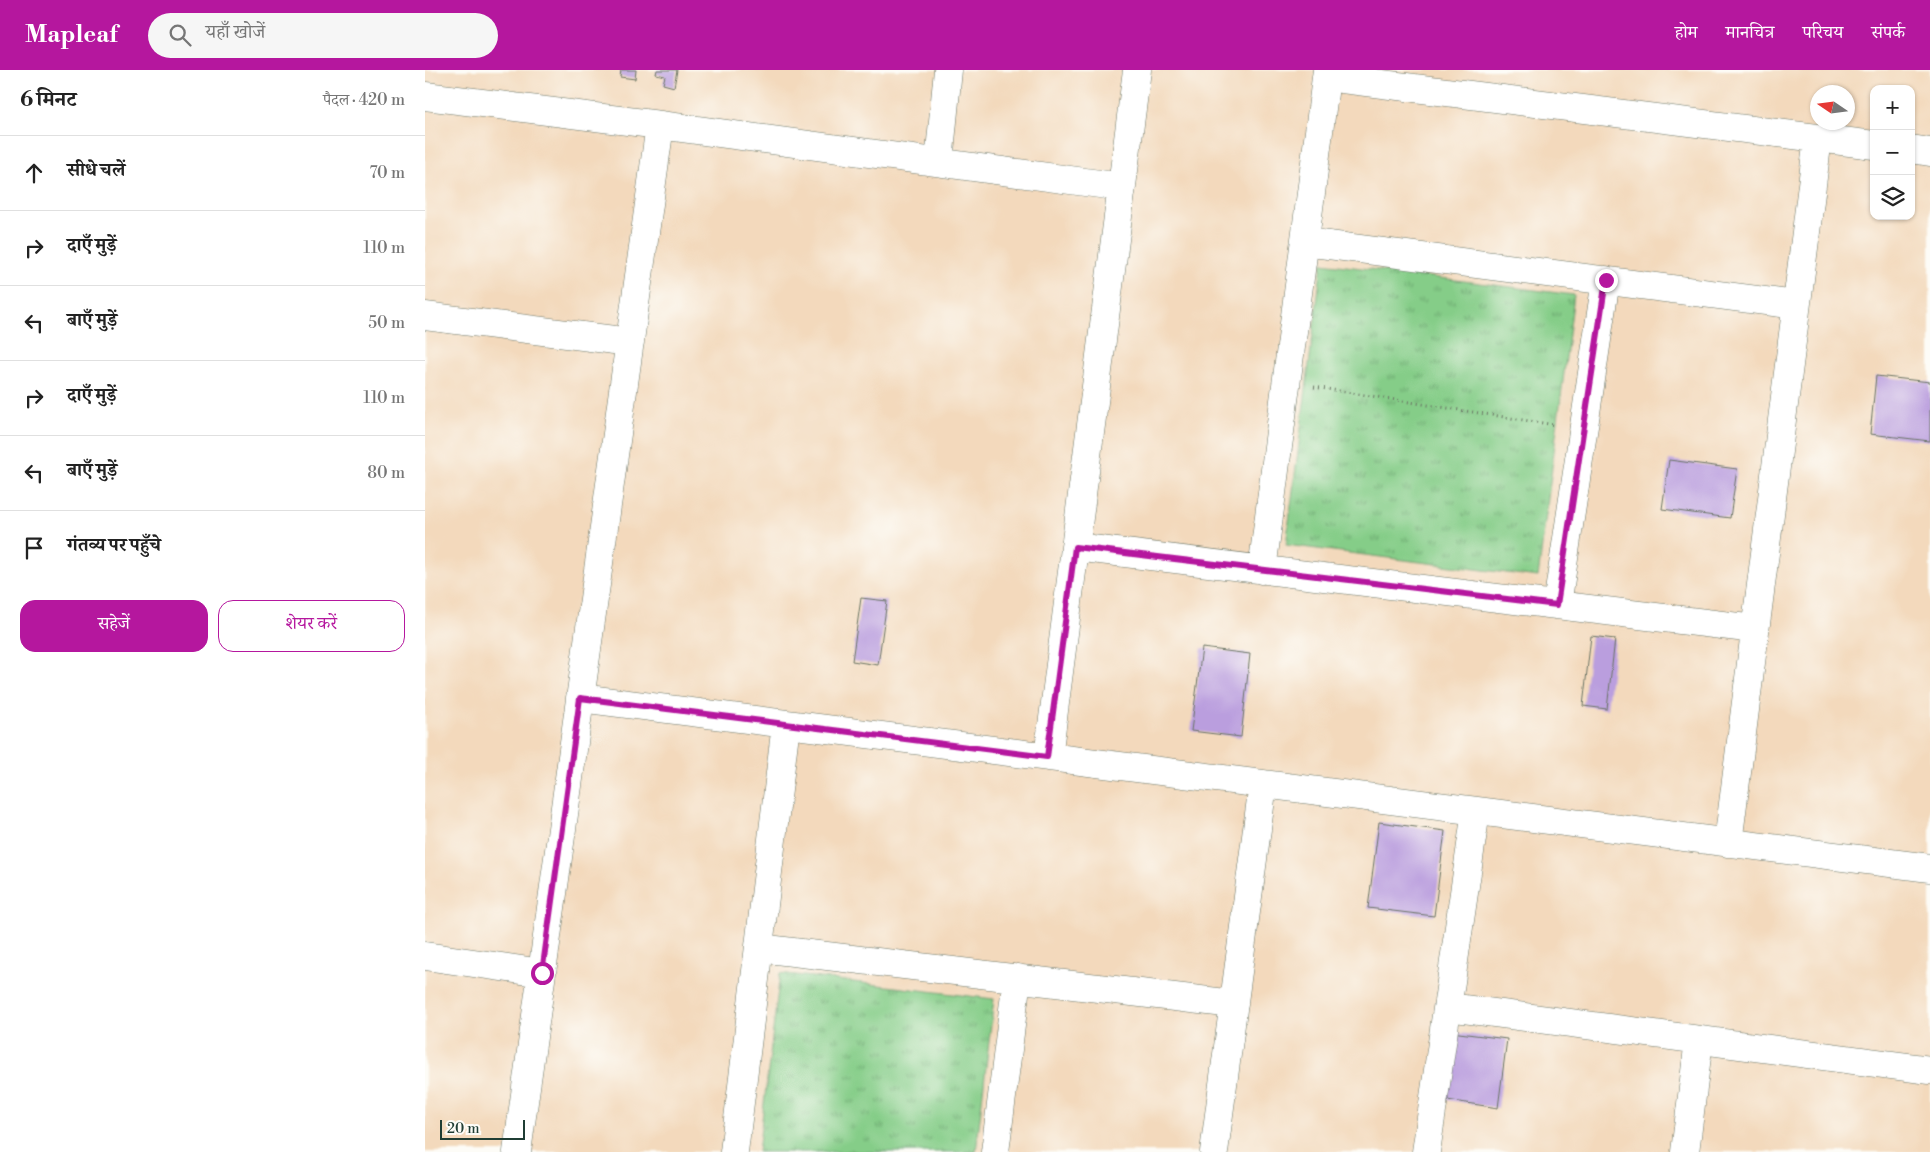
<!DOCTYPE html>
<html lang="hi">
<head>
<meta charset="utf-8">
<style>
	:root { --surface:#fff; --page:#f6f6f6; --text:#222; --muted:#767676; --line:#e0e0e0; --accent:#b5179e }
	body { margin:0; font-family:"Libre Bodoni","Noto Serif Devanagari",serif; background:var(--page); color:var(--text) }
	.controls { position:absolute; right:15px; top:15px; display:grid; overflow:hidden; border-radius:10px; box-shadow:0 1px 4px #0004 }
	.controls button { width:45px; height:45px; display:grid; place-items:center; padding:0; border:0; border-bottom:1px solid var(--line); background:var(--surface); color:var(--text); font:25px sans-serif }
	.compass { position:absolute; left:1385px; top:15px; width:45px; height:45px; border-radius:50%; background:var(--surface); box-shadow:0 1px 4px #0004; rotate:283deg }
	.scale { position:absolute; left:15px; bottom:12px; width:85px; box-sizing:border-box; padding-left:5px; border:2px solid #1f3d34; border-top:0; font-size:14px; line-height:18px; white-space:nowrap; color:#1f3d34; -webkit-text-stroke:4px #fdfcf7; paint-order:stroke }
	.stop { position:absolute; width:15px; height:15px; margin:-11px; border:4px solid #b5179e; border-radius:50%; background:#fff }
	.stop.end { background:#b5179e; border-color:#fff; box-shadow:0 1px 5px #0008 }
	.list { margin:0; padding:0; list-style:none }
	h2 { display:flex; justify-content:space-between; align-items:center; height:65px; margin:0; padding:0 20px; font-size:21px }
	h2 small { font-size:16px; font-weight:400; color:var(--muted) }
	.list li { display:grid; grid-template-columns:32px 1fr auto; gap:15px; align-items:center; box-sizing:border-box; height:75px; padding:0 20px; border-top:1px solid var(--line) }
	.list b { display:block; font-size:19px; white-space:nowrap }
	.list em { font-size:16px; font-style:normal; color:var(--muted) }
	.actions { display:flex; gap:10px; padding:15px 20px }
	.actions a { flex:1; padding:11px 0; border:1px solid var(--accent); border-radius:15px; text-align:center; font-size:18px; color:var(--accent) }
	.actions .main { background:var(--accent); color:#fff }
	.icon { flex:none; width:28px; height:28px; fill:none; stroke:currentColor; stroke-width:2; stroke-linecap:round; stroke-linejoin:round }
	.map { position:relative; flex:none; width:1505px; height:1082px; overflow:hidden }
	header { display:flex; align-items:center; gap:30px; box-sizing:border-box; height:70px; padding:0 25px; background:var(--accent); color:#fff }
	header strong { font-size:24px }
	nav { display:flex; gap:28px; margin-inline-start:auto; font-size:18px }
	.search { width:350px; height:45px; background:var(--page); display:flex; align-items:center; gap:12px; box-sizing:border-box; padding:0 18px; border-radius:28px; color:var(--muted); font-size:19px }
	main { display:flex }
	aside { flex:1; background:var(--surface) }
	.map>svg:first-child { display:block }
	.grass { fill:url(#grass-tufts); stroke:#52855e }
	.building { fill:#ba9ede }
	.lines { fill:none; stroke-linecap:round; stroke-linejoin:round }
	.minor-casing { stroke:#697464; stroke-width:29 }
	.path { stroke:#697464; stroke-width:3; stroke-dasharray:1 4; stroke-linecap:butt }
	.minor { stroke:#fff; stroke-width:28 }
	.route { stroke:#b5179e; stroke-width:6 }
</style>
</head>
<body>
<header>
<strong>Mapleaf</strong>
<div class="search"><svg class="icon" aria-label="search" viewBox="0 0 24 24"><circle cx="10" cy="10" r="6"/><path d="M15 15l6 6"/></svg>यहाँ खोजें</div>
<nav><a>होम</a><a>मानचित्र</a><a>परिचय</a><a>संपर्क</a></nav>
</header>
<main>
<aside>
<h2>6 मिनट<small>पैदल · 420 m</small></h2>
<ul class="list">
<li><svg class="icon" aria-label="ahead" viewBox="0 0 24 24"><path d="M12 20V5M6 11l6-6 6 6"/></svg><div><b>सीधे चलें</b></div><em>70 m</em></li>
<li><svg class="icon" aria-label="right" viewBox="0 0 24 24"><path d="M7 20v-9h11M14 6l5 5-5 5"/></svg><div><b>दाएँ मुड़ें</b></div><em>110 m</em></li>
<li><svg class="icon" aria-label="left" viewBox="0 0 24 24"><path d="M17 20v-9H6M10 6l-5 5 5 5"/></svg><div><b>बाएँ मुड़ें</b></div><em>50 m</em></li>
<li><svg class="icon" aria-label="right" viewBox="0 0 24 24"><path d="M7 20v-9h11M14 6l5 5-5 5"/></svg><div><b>दाएँ मुड़ें</b></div><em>110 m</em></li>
<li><svg class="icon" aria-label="left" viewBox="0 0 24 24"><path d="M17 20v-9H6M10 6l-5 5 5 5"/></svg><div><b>बाएँ मुड़ें</b></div><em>80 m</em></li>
<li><svg class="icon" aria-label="arrive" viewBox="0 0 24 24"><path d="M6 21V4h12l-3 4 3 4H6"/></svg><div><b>गंतव्य पर पहुँचे</b></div></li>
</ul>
<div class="actions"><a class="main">सहेजें</a><a>शेयर करें</a></div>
</aside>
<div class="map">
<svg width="1505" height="1082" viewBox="0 0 1505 1082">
	<defs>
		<pattern id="grass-tufts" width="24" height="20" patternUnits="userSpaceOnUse" patternTransform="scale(1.25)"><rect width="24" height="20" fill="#85cd88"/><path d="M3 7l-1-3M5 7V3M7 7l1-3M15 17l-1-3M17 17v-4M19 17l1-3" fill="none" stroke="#6ca870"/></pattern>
	</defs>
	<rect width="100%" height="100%" fill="#fdfcf7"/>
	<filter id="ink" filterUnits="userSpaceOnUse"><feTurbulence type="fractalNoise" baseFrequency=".02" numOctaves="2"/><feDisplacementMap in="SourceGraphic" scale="10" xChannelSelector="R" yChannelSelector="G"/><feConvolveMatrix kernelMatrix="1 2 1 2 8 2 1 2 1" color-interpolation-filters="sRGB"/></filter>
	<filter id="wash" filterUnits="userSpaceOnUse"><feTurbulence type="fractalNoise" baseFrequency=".0096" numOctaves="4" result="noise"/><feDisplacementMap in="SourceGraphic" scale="20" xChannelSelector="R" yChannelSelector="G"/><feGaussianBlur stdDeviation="1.12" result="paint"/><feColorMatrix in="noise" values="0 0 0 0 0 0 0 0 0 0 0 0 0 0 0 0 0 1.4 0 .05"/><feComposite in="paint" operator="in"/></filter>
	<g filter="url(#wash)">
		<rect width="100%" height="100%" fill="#f3d9bc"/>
		<path class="grass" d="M897,193L1149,225L1113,507L861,475Z
			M355,903L569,929L551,1082H333Z"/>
		<g id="blocks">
			<path class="building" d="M196,0H211L210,9L195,7Z
				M232,0H252L249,17L238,14L240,6L231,4Z
				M1451,306L1505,312V371L1445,364Z
				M1244,390L1312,399L1305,448L1237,439Z
				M436,528L462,531L453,595L427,591Z
				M1166,566L1190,569L1182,639L1158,636Z
				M777,578L825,584L816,667L766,661Z
				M954,752L1020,761L1009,846L943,838Z
				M1026,962L1082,969L1073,1038L1016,1029Z"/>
		</g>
	</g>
	<g filter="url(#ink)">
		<use href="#blocks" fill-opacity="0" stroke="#697464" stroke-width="1"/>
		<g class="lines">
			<defs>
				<path id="minor" d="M901,7L1449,75
					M0,26L235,55L697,117
					M1486,79L1505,82
					M514,92L523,0
					M880,172L1371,235
					M0,246L205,272
					M650,477L1330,559
					M837,500L902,0
					M1132,535L1181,210
					M155,628L1505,798
					M623,687L712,0
					M1303,773L1393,68
					M334,878L809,934
					M0,886L117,903
					M1023,937L1505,1000
					M92,1082L235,55
					M309,1082L361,654
					M570,1082L592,908
					M789,1082L838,714
					M1001,1082L1051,741
					M1260,1082L1274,970"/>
			</defs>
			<use href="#minor" class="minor-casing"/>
			<path class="path" d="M889,317L1130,355"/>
			<use href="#minor" class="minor"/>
		</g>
	</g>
	<g class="lines" filter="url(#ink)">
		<path class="route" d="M117,903L155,628L622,687L650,477L1132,535L1181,210"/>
	</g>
</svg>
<div class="controls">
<button>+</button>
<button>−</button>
<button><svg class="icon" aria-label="layers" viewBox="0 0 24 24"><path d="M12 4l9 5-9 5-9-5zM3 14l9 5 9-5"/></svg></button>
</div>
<svg class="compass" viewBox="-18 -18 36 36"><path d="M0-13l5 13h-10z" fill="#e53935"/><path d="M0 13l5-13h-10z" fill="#767676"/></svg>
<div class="scale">20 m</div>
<div class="stop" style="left:117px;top:903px"></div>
<div class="stop end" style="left:1181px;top:210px"></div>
</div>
</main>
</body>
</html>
